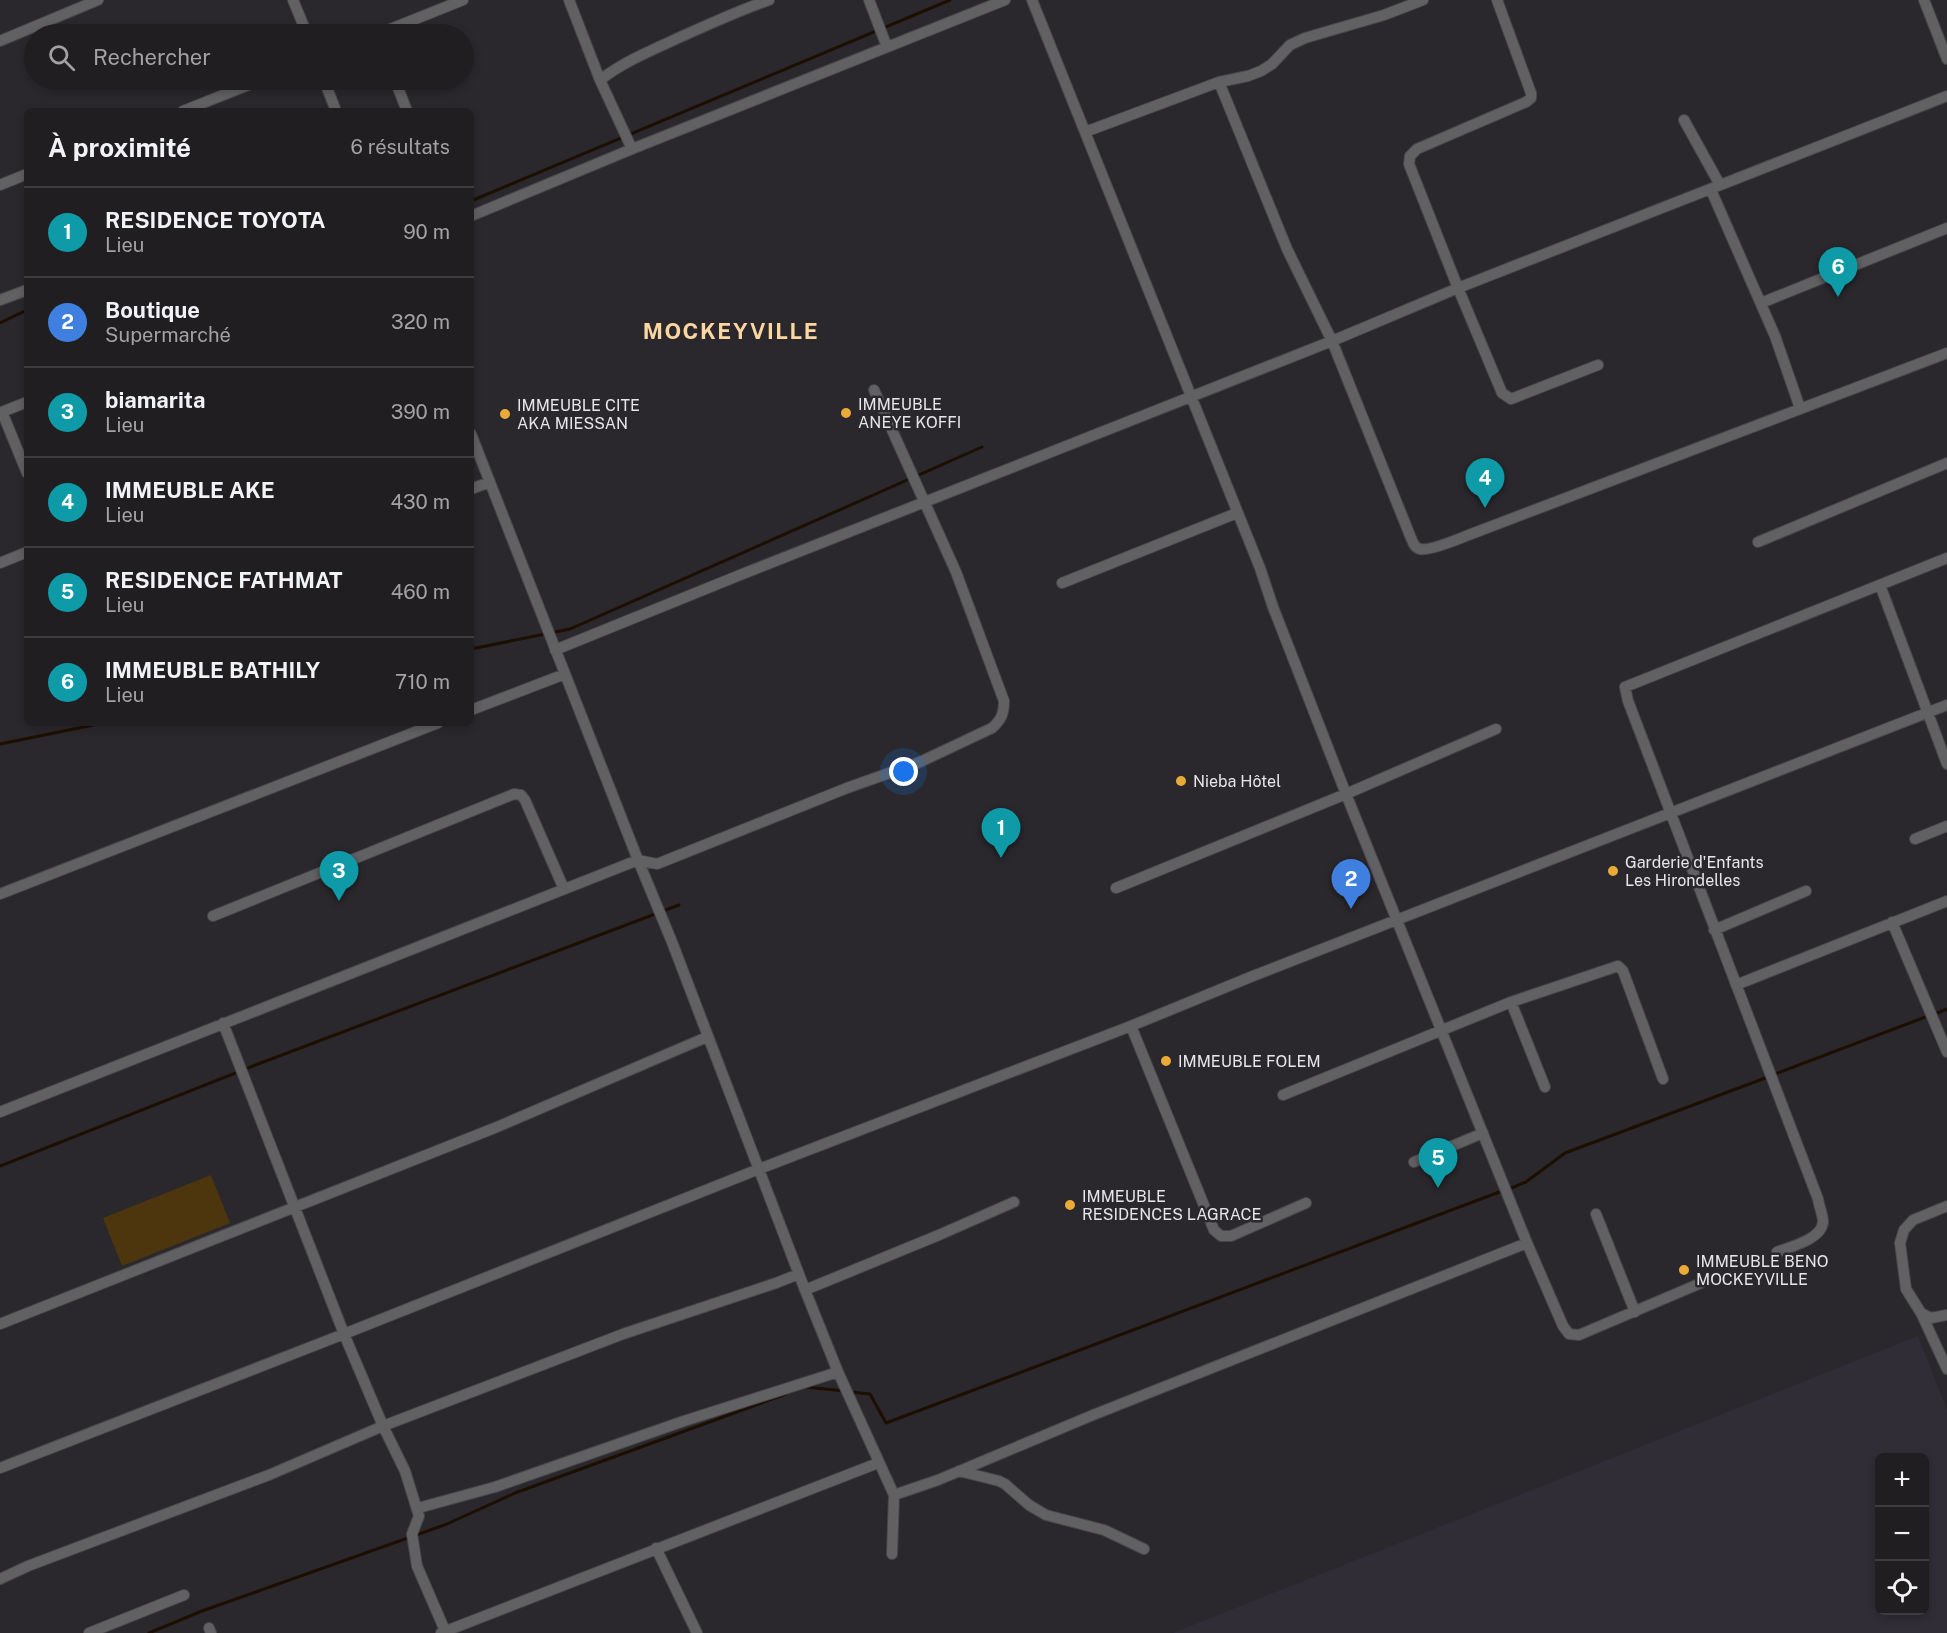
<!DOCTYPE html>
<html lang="fr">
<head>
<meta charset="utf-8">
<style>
	:root { --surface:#201e21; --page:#2d2b2e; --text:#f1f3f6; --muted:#a2a2a5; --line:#3d3c3f; --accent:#0f766e }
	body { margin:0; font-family:"Public Sans",sans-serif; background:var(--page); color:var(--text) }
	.controls { position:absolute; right:18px; bottom:18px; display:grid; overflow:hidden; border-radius:9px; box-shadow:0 3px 9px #0003 }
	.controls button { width:54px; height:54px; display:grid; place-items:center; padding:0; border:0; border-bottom:2px solid var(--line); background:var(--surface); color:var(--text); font:30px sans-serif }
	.you { position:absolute; left:904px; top:772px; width:21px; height:21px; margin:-15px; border:4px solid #fff; border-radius:50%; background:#1a73e8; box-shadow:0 0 0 9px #1a73e833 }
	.badge { display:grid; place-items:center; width:39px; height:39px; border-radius:50%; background:var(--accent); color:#fff; font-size:20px; font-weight:700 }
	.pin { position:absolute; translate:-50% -50px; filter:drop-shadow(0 2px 3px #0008) }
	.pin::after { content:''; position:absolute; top:32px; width:21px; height:18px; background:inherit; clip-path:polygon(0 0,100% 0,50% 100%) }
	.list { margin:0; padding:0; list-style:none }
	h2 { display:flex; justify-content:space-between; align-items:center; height:78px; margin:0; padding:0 24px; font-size:26px }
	h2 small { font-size:20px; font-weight:400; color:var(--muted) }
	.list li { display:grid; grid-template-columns:39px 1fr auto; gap:18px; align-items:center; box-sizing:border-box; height:90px; padding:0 24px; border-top:2px solid var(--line) }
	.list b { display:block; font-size:22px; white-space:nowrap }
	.list p { margin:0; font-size:20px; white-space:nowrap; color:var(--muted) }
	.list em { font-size:20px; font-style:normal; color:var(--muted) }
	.icon { flex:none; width:33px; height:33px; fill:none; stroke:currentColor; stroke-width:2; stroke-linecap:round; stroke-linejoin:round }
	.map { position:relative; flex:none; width:1947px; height:1633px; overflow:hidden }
	.search { position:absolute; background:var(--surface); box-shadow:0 3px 9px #0003; left:24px; top:24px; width:450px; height:66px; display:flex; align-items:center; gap:15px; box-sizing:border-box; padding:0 21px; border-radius:33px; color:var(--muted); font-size:22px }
	.panel { position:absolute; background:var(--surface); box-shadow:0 3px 9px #0003; left:24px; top:108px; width:450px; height:618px; border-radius:9px }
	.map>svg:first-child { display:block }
	.built { fill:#312d37; fill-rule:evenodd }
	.green { fill:#4d360d }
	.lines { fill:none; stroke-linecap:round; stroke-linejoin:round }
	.stream { stroke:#1d0f00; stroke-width:3 }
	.minor-casing { stroke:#48464a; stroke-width:12 }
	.minor { stroke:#616163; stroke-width:10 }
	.poi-dot { fill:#eaaa38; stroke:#2a282c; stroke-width:2 }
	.labels { text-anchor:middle; stroke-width:5; stroke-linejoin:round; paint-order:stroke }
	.poi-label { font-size:16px; fill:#e7e5e9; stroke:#2a282c; text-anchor:start }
	.district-label { font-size:22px; font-weight:bold; letter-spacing:1.5px; fill:#fad6a0; stroke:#2a282c }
</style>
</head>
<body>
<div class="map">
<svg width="1947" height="1633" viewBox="0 0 1947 1633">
	<rect width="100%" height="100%" fill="#2a282c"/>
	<path class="built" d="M1918,1336L1947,1410V1633H1173ZM1880,1458H1924V1610H1880Z"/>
	<path class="green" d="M211,1175L230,1223L122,1266L103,1218Z"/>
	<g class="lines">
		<path class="stream" d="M471,201L950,0
			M0,323L27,310
			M471,649L570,629L982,447
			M0,744L103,723
			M1935,1014L1947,1009
			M1775,1074L1928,1016
			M0,1166L258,1064L679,905
			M1509,1189L1526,1182L1565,1153L1768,1077
			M806,1387L844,1391
			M851,1392L870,1394L886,1423L1502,1191
			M149,1633L202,1611L447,1524L515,1493L786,1394"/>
		<defs>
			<path id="minor" d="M293,0L307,34
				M569,0L600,80L632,149
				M869,0L887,47
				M1032,0L1260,568L1273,607L1346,794L1527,1243L1563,1326L1569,1334L1579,1335L1701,1283
				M1497,0L1531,93V98L1526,102L1417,149L1410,156L1409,164L1458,288L1502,393L1511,399L1598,365
				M1924,0L1947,59
				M378,34L463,0
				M0,41L98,0
				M324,80L336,111
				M395,80L407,111
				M600,80C626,60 657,48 687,34C714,22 740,10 769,0
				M1219,82L1248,76L1261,71L1272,64L1290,45L1305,38L1384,15L1423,0
				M183,111L261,80
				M1684,120L1720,185
				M1085,132L1219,82L1287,249L1332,341L1411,538C1413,543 1415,548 1420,549C1430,551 1456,540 1466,536L1947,353
				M0,185L27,174
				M1711,190L1775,336L1800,408
				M471,216L632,149L1005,0
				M0,300L27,290
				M1761,303L1947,228
				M2,412L27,402
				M0,413L2,412L27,473
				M471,434L638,860L672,942L805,1290L838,1372L894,1495L892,1554
				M471,489L490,482
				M1758,542L1947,463
				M0,563L27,552
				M1062,583L1237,513
				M1880,585L1947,764
				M555,650L740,575L1332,341L1458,288L1947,96
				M471,710L565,674
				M1915,839L1947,826
				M1116,888L1346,794L1496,729
				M0,894L438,723
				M213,916L514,794L521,795L525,800L564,889
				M1892,922L1947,1052
				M1714,930L1806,891
				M1736,985L1947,901
				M1511,1002L1545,1087
				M223,1023L344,1334L383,1426L405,1471L419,1516L412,1534L417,1566L446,1633
				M1131,1026L1214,1230L1221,1236H1231L1306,1203
				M1283,1095L1511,1002L1618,966L1623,971L1663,1079
				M0,1112L638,860L657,864L847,788L920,762L992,728C1001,720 1004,714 1004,701L956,572L874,390
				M1414,1162L1483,1133
				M1947,1206L1913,1220L1904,1230L1900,1243L1906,1289L1921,1313L1947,1369
				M1596,1214L1635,1312
				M1777,1252C1790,1247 1822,1239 1823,1222C1823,1215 1819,1206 1818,1199L1628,701L1625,687L1947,558
				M805,1290L939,1235L1014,1202
				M1921,1313L1931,1318L1947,1315
				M0,1324L497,1127L707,1037
				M0,1468L344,1334L759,1169L1131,1026L1253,976L1947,705
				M959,1471L999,1481L1005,1484L1029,1505L1046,1515L1104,1530L1144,1549
				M894,1495L938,1480L1093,1415L1527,1243
				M418,1508L495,1487L684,1421L838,1372
				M656,1548L697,1633
				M0,1579L28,1566L269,1475L383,1426L623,1334L776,1283L799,1274
				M209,1628L211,1633
				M89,1633L184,1595
				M441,1633L878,1463"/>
		</defs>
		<use href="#minor" class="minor-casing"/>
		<use href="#minor" class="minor"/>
	</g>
	<g class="poi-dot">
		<circle cx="846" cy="413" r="6"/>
		<circle cx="505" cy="414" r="6"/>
		<circle cx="1181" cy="781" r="6"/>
		<circle cx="1613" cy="871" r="6"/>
		<circle cx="1166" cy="1061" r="6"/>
		<circle cx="1070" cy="1205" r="6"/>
		<circle cx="1684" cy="1270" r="6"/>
	</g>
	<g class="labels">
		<g class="poi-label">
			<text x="858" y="410">IMMEUBLE<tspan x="858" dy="18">ANEYE KOFFI</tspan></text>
			<text x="517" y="411">IMMEUBLE CITE<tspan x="517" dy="18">AKA MIESSAN</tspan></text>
			<text x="1193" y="787">Nieba Hôtel</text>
			<text x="1625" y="868">Garderie d'Enfants<tspan x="1625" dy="18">Les Hirondelles</tspan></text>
			<text x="1178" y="1067">IMMEUBLE FOLEM</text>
			<text x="1082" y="1202">IMMEUBLE<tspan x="1082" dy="18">RESIDENCES LAGRACE</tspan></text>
			<text x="1696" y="1267">IMMEUBLE BENO<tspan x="1696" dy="18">MOCKEYVILLE</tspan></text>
		</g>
		<g class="district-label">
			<text x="731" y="339">MOCKEYVILLE</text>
		</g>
	</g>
</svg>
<div class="controls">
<button>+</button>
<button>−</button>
<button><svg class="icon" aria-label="locate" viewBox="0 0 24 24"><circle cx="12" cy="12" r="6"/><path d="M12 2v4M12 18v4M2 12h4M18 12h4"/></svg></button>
</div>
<div class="you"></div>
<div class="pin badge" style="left:1001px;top:858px;background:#0f9aa8">1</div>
<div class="pin badge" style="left:1351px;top:909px;background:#3f7fe0">2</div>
<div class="pin badge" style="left:339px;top:901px;background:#0f9aa8">3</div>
<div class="pin badge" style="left:1485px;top:508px;background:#0f9aa8">4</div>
<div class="pin badge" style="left:1438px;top:1188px;background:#0f9aa8">5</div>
<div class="pin badge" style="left:1838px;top:297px;background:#0f9aa8">6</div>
<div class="search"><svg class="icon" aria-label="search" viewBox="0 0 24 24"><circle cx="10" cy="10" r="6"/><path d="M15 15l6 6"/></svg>Rechercher</div>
<section class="panel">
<h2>À proximité<small>6 résultats</small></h2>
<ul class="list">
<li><span class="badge" style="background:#0f9aa8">1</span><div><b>RESIDENCE TOYOTA</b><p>Lieu</p></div><em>90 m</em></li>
<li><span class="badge" style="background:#3f7fe0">2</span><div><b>Boutique</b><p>Supermarché</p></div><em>320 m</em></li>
<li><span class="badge" style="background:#0f9aa8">3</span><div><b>biamarita</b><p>Lieu</p></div><em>390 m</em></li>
<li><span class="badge" style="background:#0f9aa8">4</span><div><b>IMMEUBLE AKE</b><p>Lieu</p></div><em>430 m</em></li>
<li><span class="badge" style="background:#0f9aa8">5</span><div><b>RESIDENCE FATHMAT</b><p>Lieu</p></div><em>460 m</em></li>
<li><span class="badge" style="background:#0f9aa8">6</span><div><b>IMMEUBLE BATHILY</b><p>Lieu</p></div><em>710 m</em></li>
</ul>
</section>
</div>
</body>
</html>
